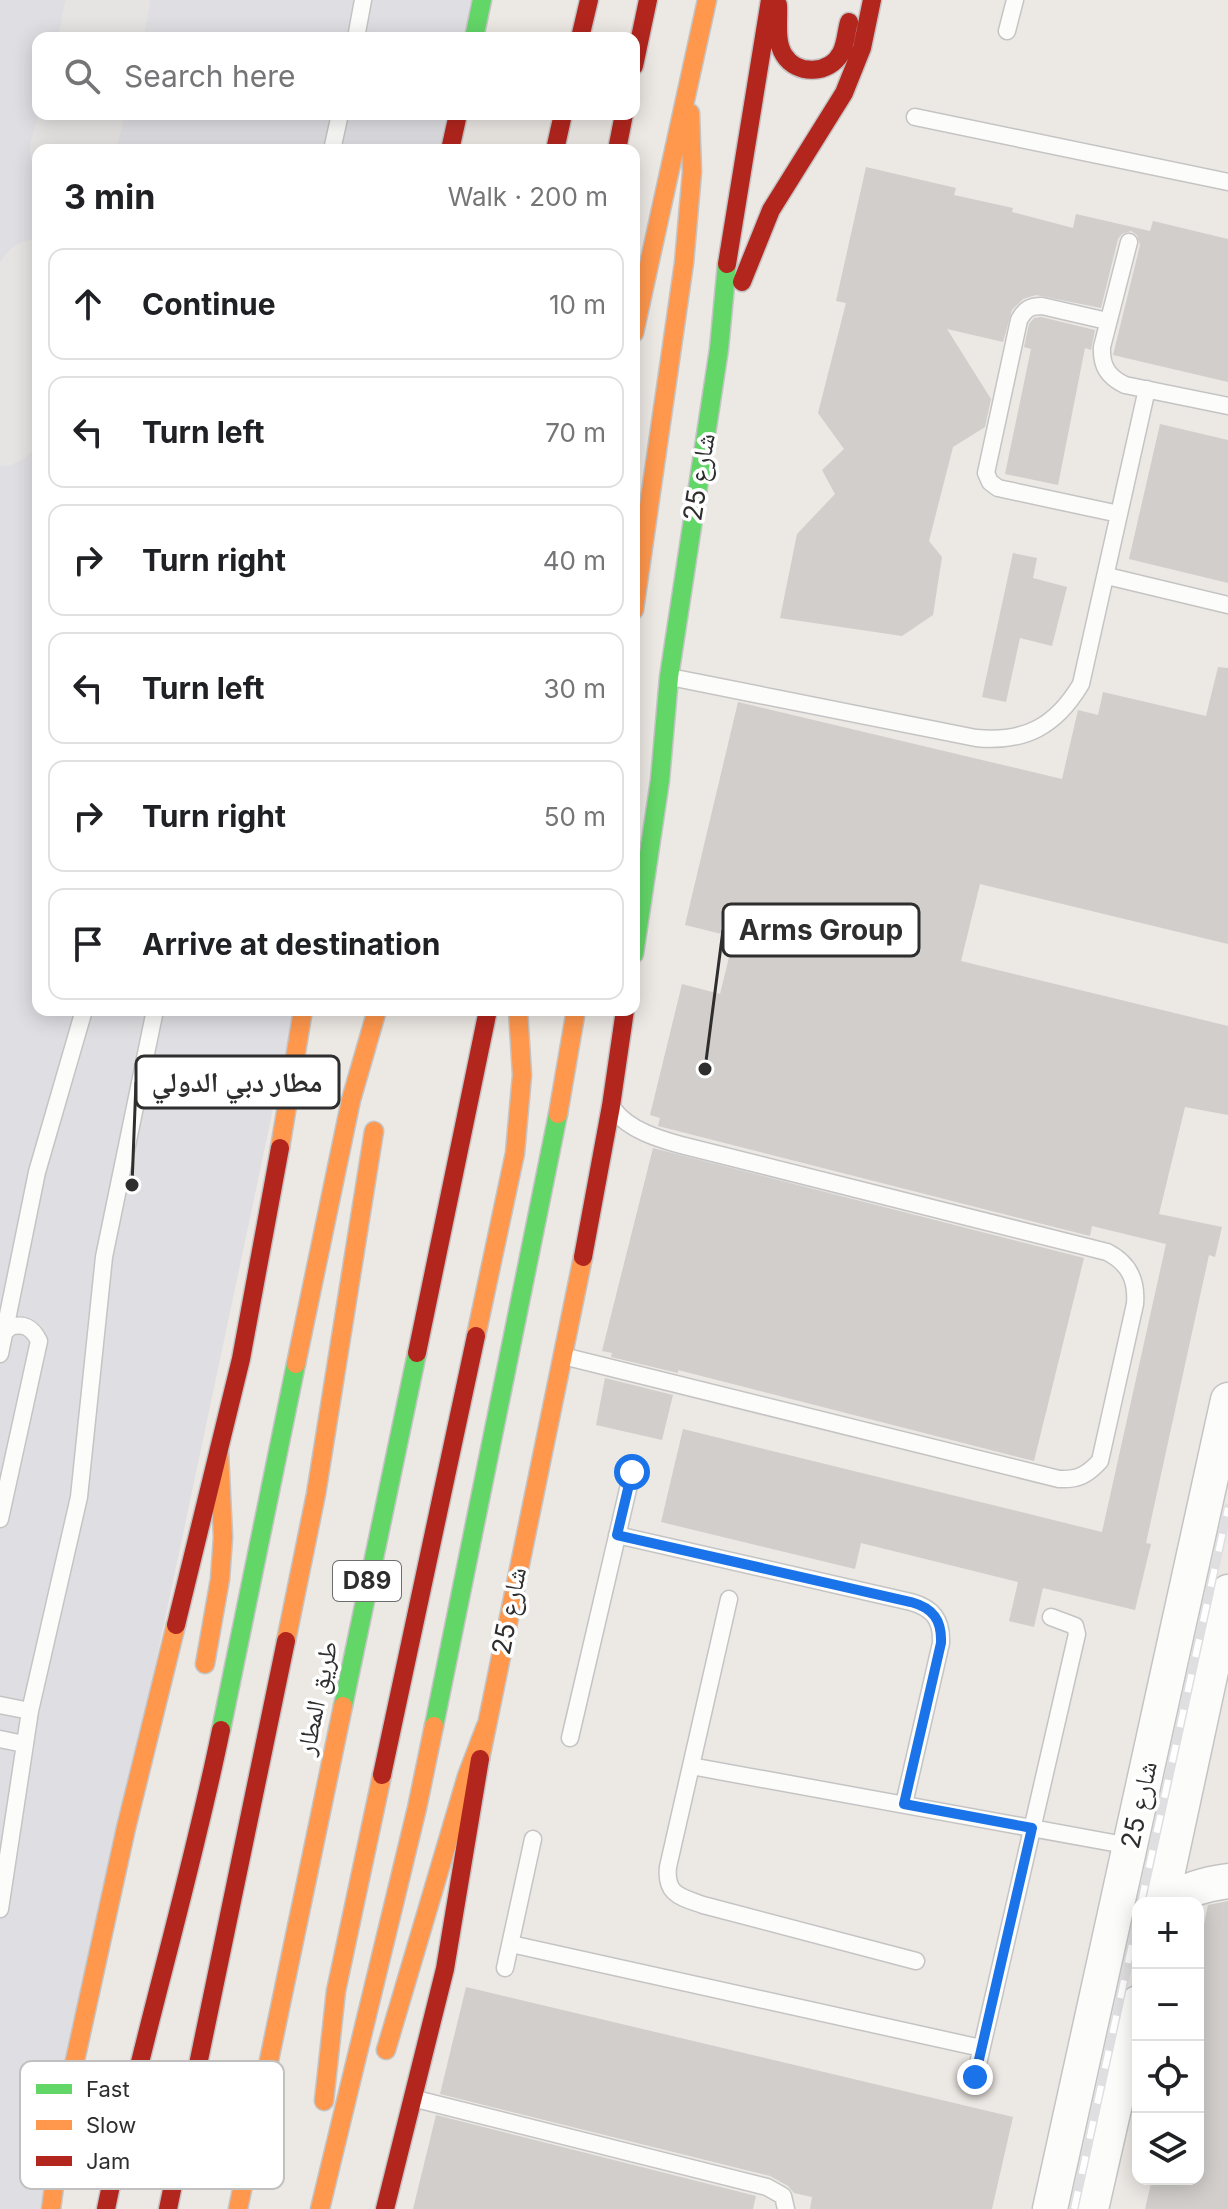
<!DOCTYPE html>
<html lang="en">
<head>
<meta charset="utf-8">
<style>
	:root { --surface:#fff; --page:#f2f2f2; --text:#202124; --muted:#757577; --line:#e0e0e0 }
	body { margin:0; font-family:Inter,"Noto Naskh Arabic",sans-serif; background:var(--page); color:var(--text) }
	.controls { position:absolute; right:24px; bottom:24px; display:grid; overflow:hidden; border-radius:16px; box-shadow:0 4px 20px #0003 }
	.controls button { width:72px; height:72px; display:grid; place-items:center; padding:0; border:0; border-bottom:2px solid var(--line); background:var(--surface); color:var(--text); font:40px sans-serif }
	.stop { position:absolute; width:24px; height:24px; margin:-18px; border:6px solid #1a73e8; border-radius:50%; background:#fff }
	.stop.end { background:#1a73e8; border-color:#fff; box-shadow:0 2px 8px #0008 }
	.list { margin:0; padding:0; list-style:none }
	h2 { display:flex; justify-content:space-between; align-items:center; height:104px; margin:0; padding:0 32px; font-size:34px }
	h2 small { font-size:26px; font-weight:400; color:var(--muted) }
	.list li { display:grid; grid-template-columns:52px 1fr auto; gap:24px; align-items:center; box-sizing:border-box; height:112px; margin:0 16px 16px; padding:0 16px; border:2px solid var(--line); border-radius:16px }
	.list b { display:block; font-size:30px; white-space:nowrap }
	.list em { font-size:26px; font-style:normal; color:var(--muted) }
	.icon { flex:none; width:44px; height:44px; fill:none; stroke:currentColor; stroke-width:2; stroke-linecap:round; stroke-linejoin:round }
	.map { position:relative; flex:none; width:1228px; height:2209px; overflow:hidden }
	.search { position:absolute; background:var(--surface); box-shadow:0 4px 20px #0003; left:32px; top:32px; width:608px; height:88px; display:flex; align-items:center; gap:20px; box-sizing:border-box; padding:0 28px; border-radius:16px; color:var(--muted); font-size:30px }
	.panel { position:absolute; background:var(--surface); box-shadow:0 4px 20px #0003; left:32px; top:144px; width:608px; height:872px; border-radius:16px }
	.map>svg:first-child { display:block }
	.airport { fill:#dfdee2 }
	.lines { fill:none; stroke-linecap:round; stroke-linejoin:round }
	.taxiway { stroke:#e6e4e2; stroke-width:84 }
	.building { fill:#d1cecb }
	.lane-casing { stroke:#c5c4c5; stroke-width:19 }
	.street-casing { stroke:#c5c4c5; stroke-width:37 }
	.fast-casing { stroke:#c5c4c5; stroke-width:21 }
	.slow-casing { stroke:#c5c4c5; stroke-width:21 }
	.jam-casing { stroke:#c5c4c5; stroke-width:21 }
	.lane { stroke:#fcfcfb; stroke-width:16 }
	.street { stroke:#fcfcfb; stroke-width:34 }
	.fast { stroke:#63d668; stroke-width:18 }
	.slow { stroke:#ff974d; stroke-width:18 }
	.jam { stroke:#b3261e; stroke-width:18 }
	.rail-casing { stroke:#dfdfe1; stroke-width:9 }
	.rail { stroke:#fff; stroke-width:6; stroke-dasharray:18; stroke-linecap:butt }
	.route { stroke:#1a73e8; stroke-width:10 }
	.labels { text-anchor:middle; stroke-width:7; stroke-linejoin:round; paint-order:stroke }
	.shield { fill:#fff; stroke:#6d6d6d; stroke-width:2 }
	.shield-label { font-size:24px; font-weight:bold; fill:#2e2e2e }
	.street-label { font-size:26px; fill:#2e2e2e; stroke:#fff }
	.key { fill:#fff; stroke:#c0c0c0; stroke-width:2 }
	.key-label { font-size:22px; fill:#2e2e2e }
	.leader { fill:none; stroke:#2e2e2e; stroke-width:3 }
	.callout-dot { fill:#2e2e2e; stroke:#fff; stroke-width:3 }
	.callout { fill:#fff; stroke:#2e2e2e; stroke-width:3 }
	.callout-label { font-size:28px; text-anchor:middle; font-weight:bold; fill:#2e2e2e }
</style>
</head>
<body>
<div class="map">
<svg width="1228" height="2209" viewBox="0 0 1228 2209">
	<rect width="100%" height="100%" fill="#ece8e4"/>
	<path class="airport" d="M0,0H474L467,38H38V114H452L445,150H38V1010H294L40,2209H0Z"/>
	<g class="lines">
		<path class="taxiway" d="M101,38L108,0
			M72,150L82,114
			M0,424L38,281"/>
	</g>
	<path class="building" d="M866,167L956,188L954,195L1013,208L1012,212L1073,228L1076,214L1150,231L1153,221L1228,239V382L1113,355L1140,245L1137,235L1131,231L1122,234L1118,239L1101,308L1036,295L1023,299L1012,310L1003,342L947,329L991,399L985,427L953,447L929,541L942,557L933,615L902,636L780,618L797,534L835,494L822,470L844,449L818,413L846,303L836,301Z
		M1041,317L1095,330L1091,350L1085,348L1058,485L1005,474L1031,349L1024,347L1029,324L1034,318Z
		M1160,424L1228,440V583L1129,559Z
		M1013,553L1037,558L1033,578L1067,587L1052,646L1020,638L1006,702L982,697Z
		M1218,667L1228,668V944L980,884L961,961L1228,1026V1115L1185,1107L1159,1214L1222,1227L1215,1257L1209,1255L1146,1543L1151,1544L1135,1610L1043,1588L1034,1627L1009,1621L1018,1582L861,1543L855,1569L661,1522L683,1429L1102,1532L1166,1244L1092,1226L1090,1236L658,1126L660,1118L650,1115L682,984L720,994L734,937L685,925L738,702L1062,779L1078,710L1098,715L1103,692L1206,716Z
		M653,1148L1084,1258L1034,1461L678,1370V1373L611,1357L612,1353L602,1351Z
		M605,1378L673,1395L662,1440L596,1425Z
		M1228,1901V2209H1145L1152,2179H1198V1953L1208,1905Z
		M466,1987L1013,2117L992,2209H810L812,2197L794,2193L788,2186L770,2176L440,2094Z
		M436,2115L756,2196L753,2209H413Z"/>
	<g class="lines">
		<defs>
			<path id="lane" d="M1007,31L1015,0
				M356,38L363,0
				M915,117L1228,182
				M332,150L340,114
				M1129,242L1102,347C1101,366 1108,377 1125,385L1228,406
				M1107,321L1042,306C1030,306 1025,309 1019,320L986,473L990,482L998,488L1119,514
				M1107,576L1228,605
				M670,677L976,738C1025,743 1056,726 1081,684L1147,389
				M0,1354L37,1172L84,1010
				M567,1357L1059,1479C1078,1480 1087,1475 1100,1461L1135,1304C1137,1280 1129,1263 1107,1252L681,1145C659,1139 629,1130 614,1110
				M0,1519L39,1341C32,1327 24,1323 10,1327L4,1333
				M617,1535L911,1602C933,1608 942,1620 941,1643L904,1804
				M729,1599L668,1867C665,1895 681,1897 703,1905L916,1961
				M0,1705L30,1711
				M570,1738L632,1472
				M0,1739L24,1744
				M691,1766L1130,1846
				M0,1909L30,1711L79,1497L104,1257L155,1010
				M511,1944L981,2048
				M505,1968L533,1839
				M975,2077L1077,1634L1075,1626L1051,1617
				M412,2098L767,2187L783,2196L786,2209"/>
			<path id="street" d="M1161,1903L1228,1592
				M1166,1903C1186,1890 1204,1884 1228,1881
				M1050,2209L1228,1400
				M1091,2209L1138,2003"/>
			<path id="fast" d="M474,38L482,0
				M634,954L660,780L669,677L719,349L727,264
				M343,1706L417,1353
				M434,1726L558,1114
				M221,1730L296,1364"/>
			<path id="slow" d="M634,333L707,0
				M634,610L684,263L692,172L690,113
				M558,1114L576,1010
				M280,1148L303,1010
				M476,1336L515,1153L522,1075L518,1010
				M296,1364L351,1100L377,1010
				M286,1641L316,1494L374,1131
				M205,1664L220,1579L223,1537L219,1452
				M480,1759L583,1257
				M386,2050L467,1776L486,1726
				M324,2101L336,1991L382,1775
				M51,2209L65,2106L126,1828L176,1625
				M238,2209L343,1706
				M320,2209L417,1808L434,1726"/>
			<path id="jam" d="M778,5C779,21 775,41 784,55C797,76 830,74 841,53C846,43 846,32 849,22
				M580,38L589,0
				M634,66L648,0
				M450,150L458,114
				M555,150L563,114
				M617,150L624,114
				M727,264L770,0
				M742,282L771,210L844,93L862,48L872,0
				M583,1257L611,1106L625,1010
				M417,1353L488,1010
				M176,1625L241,1359L280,1148
				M382,1775L476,1336
				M106,2209C139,2048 188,1891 221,1730
				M168,2209L286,1641
				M385,2209L445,1969L480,1759"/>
		</defs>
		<use href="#lane" class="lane-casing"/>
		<use href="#street" class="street-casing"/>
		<use href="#fast" class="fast-casing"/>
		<use href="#slow" class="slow-casing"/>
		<use href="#jam" class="jam-casing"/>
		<use href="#lane" class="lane"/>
		<use href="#street" class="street"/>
		<use href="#fast" class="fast"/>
		<use href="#slow" class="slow"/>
		<use href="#jam" class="jam"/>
		<defs>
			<path id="rail" d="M1141,1903L1228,1508
				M1074,2209L1138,1917"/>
		</defs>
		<use href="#rail" class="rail-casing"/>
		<use href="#rail" class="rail"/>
	</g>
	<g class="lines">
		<path class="route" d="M632,1472L617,1535L911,1602C933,1608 942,1620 941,1643L904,1804L1032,1828L975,2077"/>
	</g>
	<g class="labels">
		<rect class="shield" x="333" y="1561" width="68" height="40" rx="6"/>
		<g class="shield-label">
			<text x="367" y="1589">D89</text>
		</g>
		<g class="street-label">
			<text transform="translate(699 477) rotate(-81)" y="9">شارع 25</text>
			<text transform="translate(509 1611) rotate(-79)" y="9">شارع 25</text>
			<text transform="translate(317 1698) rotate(-78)" y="9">طريق المطار</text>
			<text transform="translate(1139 1805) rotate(-78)" y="9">شارع 25</text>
		</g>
	</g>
	<rect x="20" y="2061" width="264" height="128" rx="12" class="key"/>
	<rect x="36" y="2084" width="36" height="10" fill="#63d668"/>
	<rect x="36" y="2120" width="36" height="10" fill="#ff974d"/>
	<rect x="36" y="2156" width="36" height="10" fill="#b3261e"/>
	<g class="key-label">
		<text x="86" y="2097">Fast</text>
		<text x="86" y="2133">Slow</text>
		<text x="86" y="2169">Jam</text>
	</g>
	<path class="leader" d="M705 1069L723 930M132 1185L136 1082"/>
	<g class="callout-dot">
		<circle cx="705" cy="1069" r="8"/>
		<circle cx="132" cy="1185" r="8"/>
	</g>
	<g class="callout">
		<rect x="723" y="904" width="196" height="52" rx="8"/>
		<rect x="136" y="1056" width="203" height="52" rx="8"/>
	</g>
	<g class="callout-label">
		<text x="821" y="940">Arms Group</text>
		<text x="237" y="1092">مطار دبي الدولي</text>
	</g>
</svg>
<div class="controls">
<button>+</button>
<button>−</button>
<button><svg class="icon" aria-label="locate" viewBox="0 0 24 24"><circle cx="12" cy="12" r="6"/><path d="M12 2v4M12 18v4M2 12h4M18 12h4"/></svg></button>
<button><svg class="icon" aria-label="layers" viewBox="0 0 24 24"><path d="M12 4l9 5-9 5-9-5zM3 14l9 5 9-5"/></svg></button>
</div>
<div class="stop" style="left:632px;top:1472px"></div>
<div class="stop end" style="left:975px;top:2077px"></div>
<div class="search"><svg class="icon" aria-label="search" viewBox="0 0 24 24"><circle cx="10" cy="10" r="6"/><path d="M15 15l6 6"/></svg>Search here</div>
<section class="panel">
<h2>3 min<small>Walk · 200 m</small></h2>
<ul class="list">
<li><svg class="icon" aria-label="ahead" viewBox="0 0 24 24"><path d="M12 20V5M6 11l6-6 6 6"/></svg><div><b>Continue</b></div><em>10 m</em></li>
<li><svg class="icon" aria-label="left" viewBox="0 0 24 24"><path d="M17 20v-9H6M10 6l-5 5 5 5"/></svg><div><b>Turn left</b></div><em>70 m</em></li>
<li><svg class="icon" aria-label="right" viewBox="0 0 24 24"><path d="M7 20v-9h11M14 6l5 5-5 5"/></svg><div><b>Turn right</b></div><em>40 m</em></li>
<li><svg class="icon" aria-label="left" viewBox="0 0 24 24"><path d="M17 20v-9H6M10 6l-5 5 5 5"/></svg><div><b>Turn left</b></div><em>30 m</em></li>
<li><svg class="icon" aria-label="right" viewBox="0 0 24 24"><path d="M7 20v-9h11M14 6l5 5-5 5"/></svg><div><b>Turn right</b></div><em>50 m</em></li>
<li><svg class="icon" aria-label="arrive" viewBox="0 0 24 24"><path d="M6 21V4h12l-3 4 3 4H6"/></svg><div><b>Arrive at destination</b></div></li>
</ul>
</section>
</div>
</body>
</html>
